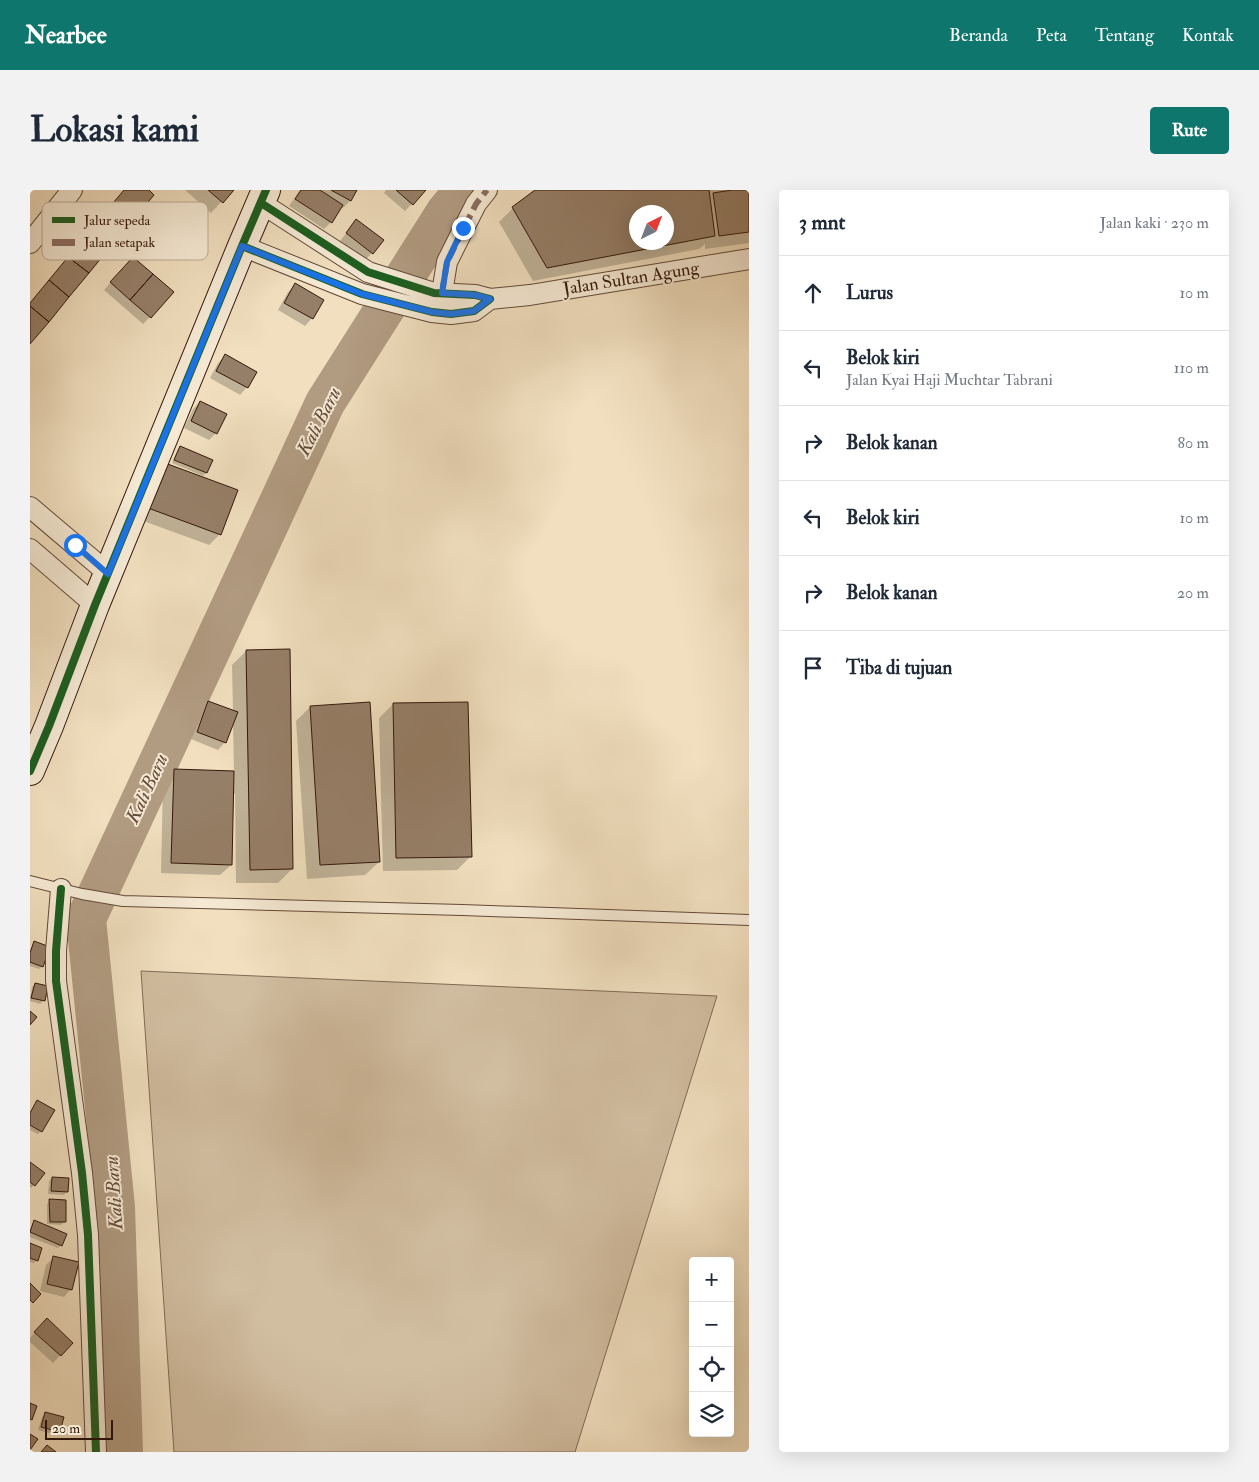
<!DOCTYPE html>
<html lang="id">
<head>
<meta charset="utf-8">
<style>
	:root { --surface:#fff; --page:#f2f2f3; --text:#1f2937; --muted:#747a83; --line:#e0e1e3; --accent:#0f766e }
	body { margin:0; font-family:"IM FELL Double Pica",serif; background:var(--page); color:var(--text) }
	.controls { position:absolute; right:15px; bottom:15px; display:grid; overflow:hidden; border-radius:5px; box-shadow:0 5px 20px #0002 }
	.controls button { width:45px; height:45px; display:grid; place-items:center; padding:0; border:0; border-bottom:1px solid var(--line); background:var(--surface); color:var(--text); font:25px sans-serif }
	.compass { position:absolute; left:599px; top:15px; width:45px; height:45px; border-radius:50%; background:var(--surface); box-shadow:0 5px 20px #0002; rotate:42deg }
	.scale { position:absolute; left:15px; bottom:12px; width:68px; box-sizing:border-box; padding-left:5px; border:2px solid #34180a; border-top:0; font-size:14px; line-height:18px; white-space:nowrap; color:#34180a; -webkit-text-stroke:4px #f6ead5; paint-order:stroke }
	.stop { position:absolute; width:15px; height:15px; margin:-11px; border:4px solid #1a73e8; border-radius:50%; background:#fff }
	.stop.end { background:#1a73e8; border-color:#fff; box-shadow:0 1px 5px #0008 }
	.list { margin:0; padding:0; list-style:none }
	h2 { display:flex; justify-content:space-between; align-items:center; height:65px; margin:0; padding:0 20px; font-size:21px }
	h2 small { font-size:16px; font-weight:400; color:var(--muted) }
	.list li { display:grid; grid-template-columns:32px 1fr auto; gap:15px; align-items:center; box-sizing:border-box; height:75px; padding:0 20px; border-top:1px solid var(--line) }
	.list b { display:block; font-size:19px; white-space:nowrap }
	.list p { margin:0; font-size:16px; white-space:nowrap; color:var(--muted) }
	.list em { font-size:16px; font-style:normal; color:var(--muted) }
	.icon { flex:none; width:28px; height:28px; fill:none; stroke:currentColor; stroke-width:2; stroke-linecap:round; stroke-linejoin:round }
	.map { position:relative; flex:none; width:719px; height:1262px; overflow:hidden; border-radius:5px }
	header { display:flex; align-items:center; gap:30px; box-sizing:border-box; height:70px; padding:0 25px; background:var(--accent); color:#fff }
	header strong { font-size:24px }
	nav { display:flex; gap:28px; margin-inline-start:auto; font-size:18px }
	.intro { display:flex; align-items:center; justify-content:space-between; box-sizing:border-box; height:120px; padding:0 30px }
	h1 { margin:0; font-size:35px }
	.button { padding:12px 22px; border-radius:5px; background:var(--accent); color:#fff; font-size:18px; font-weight:700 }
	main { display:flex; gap:30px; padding:0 30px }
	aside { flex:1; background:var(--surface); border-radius:5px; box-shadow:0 5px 20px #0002 }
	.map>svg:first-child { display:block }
	.green { fill:#d1bda0; stroke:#826a55 }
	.shadow { fill:#0003; fill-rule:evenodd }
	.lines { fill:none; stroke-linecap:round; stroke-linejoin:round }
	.river { stroke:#b19b81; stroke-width:40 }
	.building { fill:#967f68; stroke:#34180a; fill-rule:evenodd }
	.lane-casing { stroke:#634a37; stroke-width:12 }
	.street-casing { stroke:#634a37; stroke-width:22 }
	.secondary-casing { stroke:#34180a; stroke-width:30 }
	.lane { stroke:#f6ead5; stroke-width:10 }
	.street { stroke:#f6ead5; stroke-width:20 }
	.secondary { stroke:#f6ead5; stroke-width:28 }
	.quiet { stroke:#8d6e63; stroke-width:6; stroke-dasharray:12 6; stroke-linecap:butt }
	.cycleway-casing { stroke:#f6ead5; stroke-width:11 }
	.cycleway { stroke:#1b5e20; stroke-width:8 }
	.route { stroke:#1a73e8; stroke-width:6 }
	.labels { text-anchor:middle; stroke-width:4; stroke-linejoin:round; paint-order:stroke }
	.street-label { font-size:18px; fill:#34180a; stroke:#f6ead5 }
	.water-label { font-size:19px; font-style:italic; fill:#664c3a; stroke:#f6ead5 }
	.key { fill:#f6ead5; stroke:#bcab98; stroke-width:1 }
	.key-label { font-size:14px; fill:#34180a }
</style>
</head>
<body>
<header>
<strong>Nearbee</strong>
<nav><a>Beranda</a><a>Peta</a><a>Tentang</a><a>Kontak</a></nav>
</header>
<div class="intro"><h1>Lokasi kami</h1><a class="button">Rute</a></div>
<main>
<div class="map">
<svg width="719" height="1262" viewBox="0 0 719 1262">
	<rect width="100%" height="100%" fill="#f1dfbf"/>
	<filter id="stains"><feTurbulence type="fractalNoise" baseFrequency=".004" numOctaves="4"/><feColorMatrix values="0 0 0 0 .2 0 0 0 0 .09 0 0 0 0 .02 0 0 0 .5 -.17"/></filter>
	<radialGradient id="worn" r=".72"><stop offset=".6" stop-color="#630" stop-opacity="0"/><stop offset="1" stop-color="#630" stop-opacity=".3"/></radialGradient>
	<path class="green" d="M111,781L687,806L545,1262H144Z"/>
	<path class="shadow" d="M155,0H202L181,23Z
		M270,0H326L320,11L313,18L311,17L301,32L294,39L259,16Z
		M356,0H395L375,21L354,3Z
		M507,0H719V53L675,59V54L669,59L503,91L469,32L483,18ZM606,22H636V52H606Z
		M326,31L342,63L335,70L310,51Z
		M95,76L120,127L113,134L74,100Z
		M265,95L282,128L275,136L248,120L258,102Z
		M195,166L217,197L210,205L180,188L188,173Z
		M170,212L186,243L179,250L154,238L163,219Z
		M150,257L176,283L173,286L142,273L147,261Z
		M125,285L190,344L179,355L108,329Z
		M216,461L262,679L248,693H206L205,604H202L201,675L190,685L131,683L133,591L144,581L204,583L203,530L195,552L188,560L161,549L172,520L179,512L203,522L202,475Z
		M363,514L440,667L427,680L353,681L349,528Z
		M280,517L349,672L335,685L277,689L266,531Z
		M5,753L12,776L9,779L0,776V760Z
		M5,794L14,810L10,814L0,811L2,797Z
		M7,912L11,941L8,944L0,940V922Z
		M0,973L4,995L1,998L0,997Z
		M22,988L37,1001L34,1005L18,1004L19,991Z
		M20,1010L35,1031L31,1035L17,1034V1014Z
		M5,1032L31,1055L28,1058L0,1047V1039Z
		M0,1055L7,1070L4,1073L0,1072Z
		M23,1068L41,1099L34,1107L10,1101L16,1075Z
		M10,1137L42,1153L23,1173L0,1152V1148Z
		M15,1224L29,1241L26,1245L8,1240L12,1227Z"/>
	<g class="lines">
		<path class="river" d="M93,1262L85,1017L56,729L295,213L416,22L434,0"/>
	</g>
	<path class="building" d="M94,0H119L124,5L103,30L83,13Z
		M178,0H204L193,13Z
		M271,0H290L313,15L302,33L265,9Z
		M301,0H327L321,11Z
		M366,0H396L383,15Z
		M505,0H679L685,46L517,78L482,17ZM606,22H636V52H606Z
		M702,0H719V42L689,46L683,3Z
		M326,29L354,50L343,64L316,43Z
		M61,40L81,56L59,83L38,67Z
		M38,67L59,83L39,107L19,90Z
		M103,67L123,84L100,110L80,92Z
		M123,84L144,102L121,128L100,110Z
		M19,90L39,107L19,132L0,116V113Z
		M265,93L294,110L283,129L254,113Z
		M0,116L19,132L0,154Z
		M195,164L227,182L218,198L186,181Z
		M170,211L197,224L187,244L161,231Z
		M150,256L183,270L177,283L144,270Z
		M135,273L208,300L191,345L118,318Z
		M260,459L263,679L220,680L216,460Z
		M178,511L208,522L196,553L167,542Z
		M340,512L350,672L290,675L280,516Z
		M438,512L442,667L366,668L363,513Z
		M144,579L204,581L202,675L141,673Z
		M4,751L20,757L13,777L0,772V763Z
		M5,793L18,796L15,811L1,808Z
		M0,821L7,827L0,835Z
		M7,910L25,920L12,942L0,935V923Z
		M0,972L15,983L5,996L0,992Z
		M22,987L39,988L38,1002L21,1001Z
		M19,1009L36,1010V1032H20Z
		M4,1030L37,1044L32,1056L0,1042Z
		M0,1053L12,1058L8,1071L0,1068Z
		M23,1066L49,1072L42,1100L17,1094Z
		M0,1093L11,1104L3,1113L0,1110Z
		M17,1128L43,1153L31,1166L4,1142Z
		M0,1213L7,1216L2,1230L0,1229Z
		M15,1222L34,1227L30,1242L11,1237Z
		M0,1244L8,1249L0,1260Z
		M17,1255L26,1262H11Z"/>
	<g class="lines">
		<defs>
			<path id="lane" d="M0,691L52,704L93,711L432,720L719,730"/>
			<path id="street" d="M0,53L42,0
				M212,56L332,104L402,122L421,124L444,121L460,109L445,105L404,103L338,82L231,13
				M412,103L417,72L446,14L457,0
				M460,109L500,105L719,69
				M0,317L79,384
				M0,359L65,415
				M31,699L26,761V791L52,983L58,1045L66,1262"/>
			<path id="secondary" d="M0,581L19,536L65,415L212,56L236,0"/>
		</defs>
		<use href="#lane" class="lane-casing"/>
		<use href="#street" class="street-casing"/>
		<use href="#secondary" class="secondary-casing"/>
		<use href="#lane" class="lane"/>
		<use href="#street" class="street"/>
		<use href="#secondary" class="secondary"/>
		<path class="quiet" d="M412,103L417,72L446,14L457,0"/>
		<defs>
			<path id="cycleway" d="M212,56L332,104L402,122L421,124L444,121L460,109L445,105L404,103L338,82L231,13
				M0,581L19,536L65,415L212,56L236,0
				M31,699L26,761V791L52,983L58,1045L66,1262"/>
		</defs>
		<use href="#cycleway" class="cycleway-casing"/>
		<use href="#cycleway" class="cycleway"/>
	</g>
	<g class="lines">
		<path class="route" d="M45,355L78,384L212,56L332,104L402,122L421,124L444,121L460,109L445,105L412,103L417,72L433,38"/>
	</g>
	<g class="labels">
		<g class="street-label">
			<text transform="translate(601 88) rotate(-9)" y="6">Jalan Sultan Agung</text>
		</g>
		<g class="water-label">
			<text transform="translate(288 231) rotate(-63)" y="7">Kali Baru</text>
			<text transform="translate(116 598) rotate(-65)" y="7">Kali Baru</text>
			<text transform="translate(83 1003) rotate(-94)" y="7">Kali Baru</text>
		</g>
	</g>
	<rect x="12" y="12" width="166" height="58" rx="8" class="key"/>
	<rect x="22" y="27" width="23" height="6" fill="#1b5e20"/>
	<rect x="22" y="49" width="23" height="7" fill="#8d6e63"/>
	<g class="key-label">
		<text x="54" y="35">Jalur sepeda</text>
		<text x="54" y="57">Jalan setapak</text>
	</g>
	<rect width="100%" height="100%" filter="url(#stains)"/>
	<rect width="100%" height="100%" fill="url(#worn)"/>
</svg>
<div class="controls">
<button>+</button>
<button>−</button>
<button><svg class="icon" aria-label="locate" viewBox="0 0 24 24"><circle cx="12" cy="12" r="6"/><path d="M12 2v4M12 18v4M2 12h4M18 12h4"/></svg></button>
<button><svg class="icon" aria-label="layers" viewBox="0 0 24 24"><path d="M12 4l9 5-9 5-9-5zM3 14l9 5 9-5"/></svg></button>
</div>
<svg class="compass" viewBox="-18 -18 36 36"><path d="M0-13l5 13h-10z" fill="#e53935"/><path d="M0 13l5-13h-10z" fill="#747a83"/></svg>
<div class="scale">20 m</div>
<div class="stop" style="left:45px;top:355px"></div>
<div class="stop end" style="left:433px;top:38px"></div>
</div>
<aside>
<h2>3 mnt<small>Jalan kaki · 230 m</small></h2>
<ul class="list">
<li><svg class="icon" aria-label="ahead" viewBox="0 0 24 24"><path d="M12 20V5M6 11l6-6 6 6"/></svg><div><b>Lurus</b></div><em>10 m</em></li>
<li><svg class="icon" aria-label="left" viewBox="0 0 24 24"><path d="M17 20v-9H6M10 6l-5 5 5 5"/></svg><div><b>Belok kiri</b><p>Jalan Kyai Haji Muchtar Tabrani</p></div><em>110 m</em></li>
<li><svg class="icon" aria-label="right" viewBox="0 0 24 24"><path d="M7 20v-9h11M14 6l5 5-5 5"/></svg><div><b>Belok kanan</b></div><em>80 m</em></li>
<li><svg class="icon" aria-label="left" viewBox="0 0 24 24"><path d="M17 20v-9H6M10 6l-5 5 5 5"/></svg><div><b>Belok kiri</b></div><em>10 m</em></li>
<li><svg class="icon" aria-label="right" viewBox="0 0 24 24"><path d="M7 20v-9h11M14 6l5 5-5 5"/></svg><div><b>Belok kanan</b></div><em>20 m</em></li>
<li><svg class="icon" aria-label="arrive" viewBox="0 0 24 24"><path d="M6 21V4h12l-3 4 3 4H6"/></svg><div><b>Tiba di tujuan</b></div></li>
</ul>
</aside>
</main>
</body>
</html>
